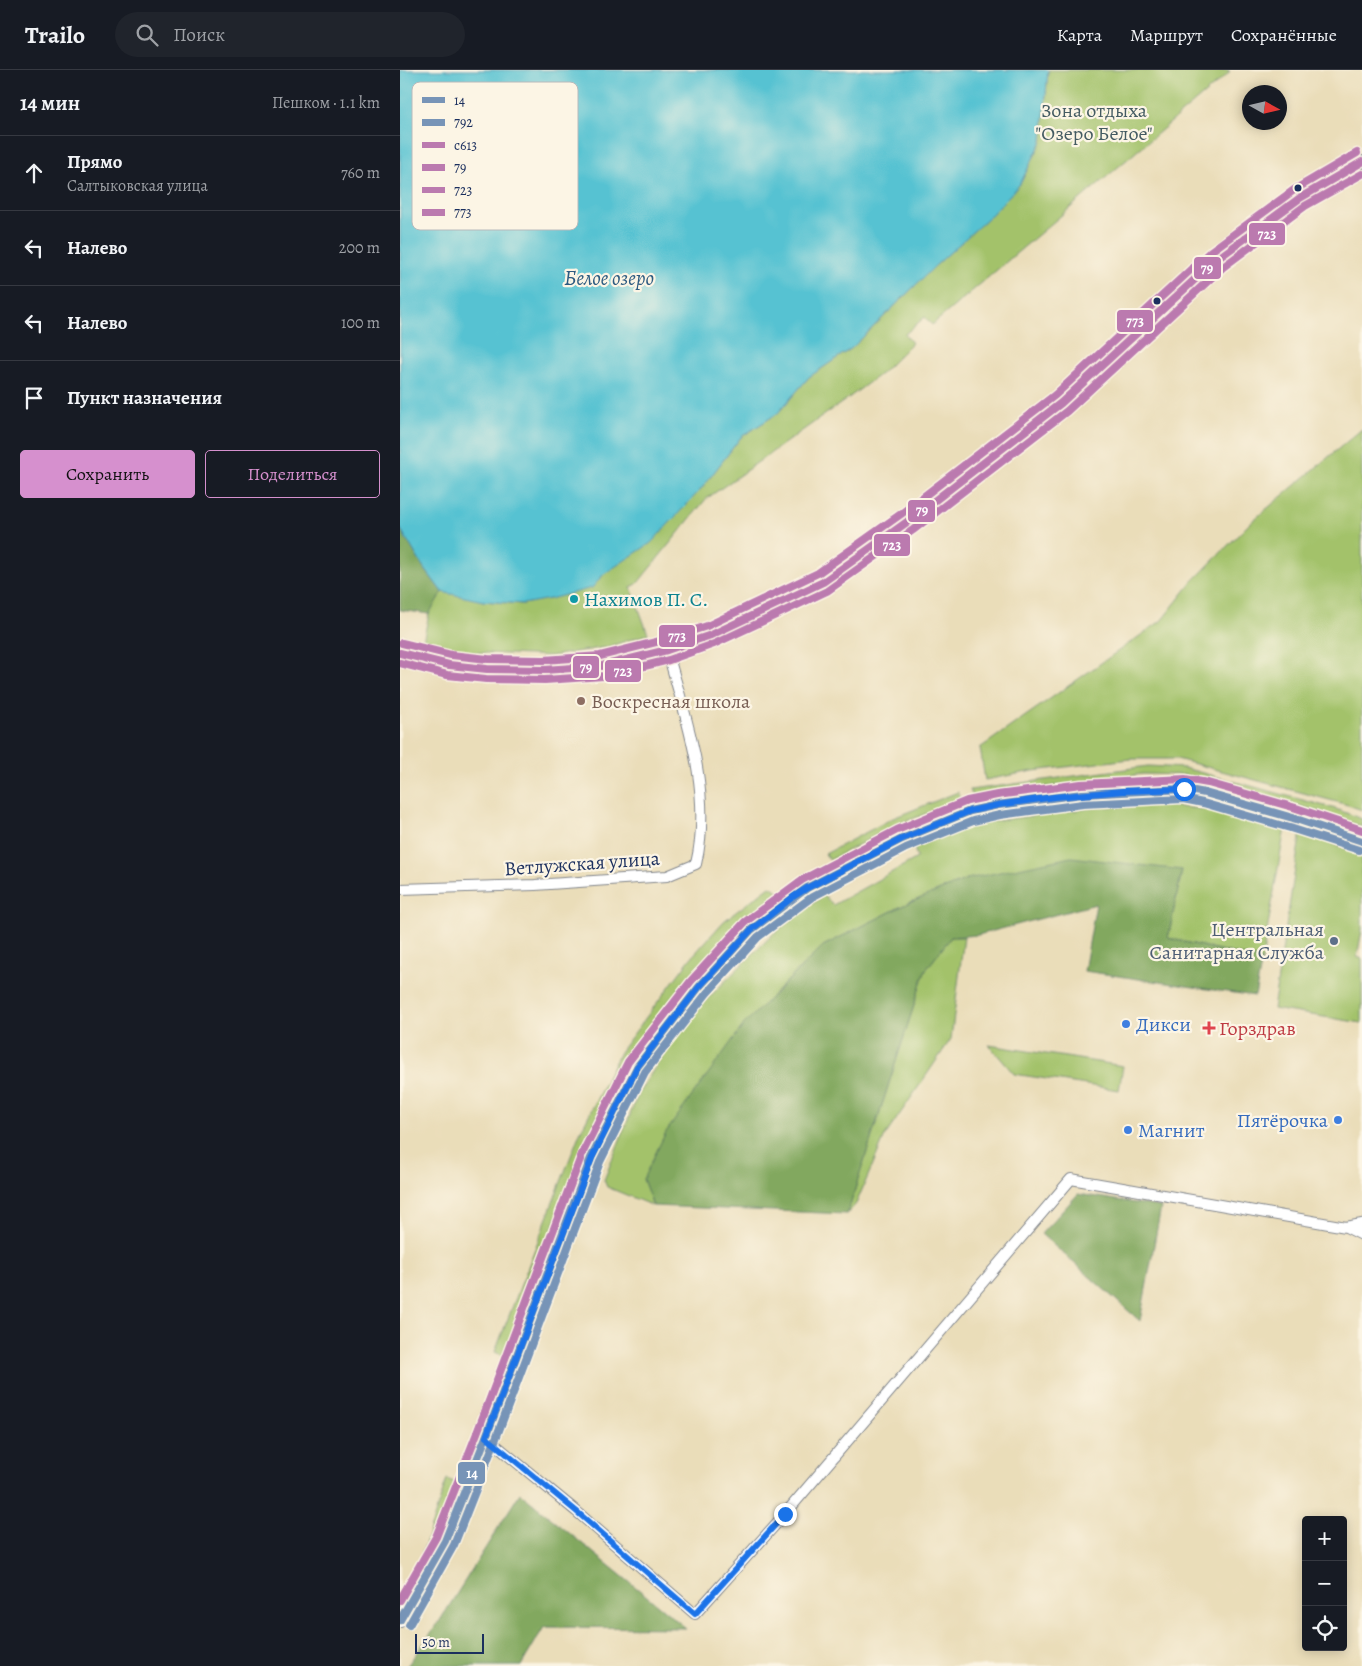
<!DOCTYPE html>
<html lang="ru">
<head>
<meta charset="utf-8">
<style>
	:root { --surface:#171b24; --page:#20242c; --text:#f1f3f6; --muted:#9ea1a6; --line:#363941; --accent:#d690ce }
	body { margin:0; font-family:Alegreya,serif; background:var(--page); color:var(--text) }
	.controls { position:absolute; right:15px; bottom:15px; display:grid; overflow:hidden; border-radius:5px; box-shadow:0 2px 12px #0003 }
	.controls button { width:45px; height:45px; display:grid; place-items:center; padding:0; border:0; border-bottom:1px solid var(--line); background:var(--surface); color:var(--text); font:25px sans-serif }
	.compass { position:absolute; left:842px; top:15px; width:45px; height:45px; border-radius:50%; background:var(--surface); box-shadow:0 2px 12px #0003; rotate:98deg }
	.scale { position:absolute; left:15px; bottom:12px; width:69px; box-sizing:border-box; padding-left:5px; border:2px solid #1b2f5e; border-top:0; font-size:14px; line-height:18px; white-space:nowrap; color:#1b2f5e; -webkit-text-stroke:4px #fcf5e5; paint-order:stroke }
	.stop { position:absolute; width:15px; height:15px; margin:-11px; border:4px solid #1a73e8; border-radius:50%; background:#fff }
	.stop.end { background:#1a73e8; border-color:#fff; box-shadow:0 1px 5px #0008 }
	.list { margin:0; padding:0; list-style:none }
	h2 { display:flex; justify-content:space-between; align-items:center; height:65px; margin:0; padding:0 20px; font-size:21px }
	h2 small { font-size:16px; font-weight:400; color:var(--muted) }
	.list li { display:grid; grid-template-columns:32px 1fr auto; gap:15px; align-items:center; box-sizing:border-box; height:75px; padding:0 20px; border-top:1px solid var(--line) }
	.list b { display:block; font-size:19px; white-space:nowrap }
	.list p { margin:0; font-size:16px; white-space:nowrap; color:var(--muted) }
	.list em { font-size:16px; font-style:normal; color:var(--muted) }
	.actions { display:flex; gap:10px; padding:15px 20px }
	.actions a { flex:1; padding:11px 0; border:1px solid var(--accent); border-radius:5px; text-align:center; font-size:18px; color:var(--accent) }
	.actions .main { background:var(--accent); color:#111 }
	.icon { flex:none; width:28px; height:28px; fill:none; stroke:currentColor; stroke-width:2; stroke-linecap:round; stroke-linejoin:round }
	.map { position:relative; flex:none; width:962px; height:1596px; overflow:hidden }
	header { display:flex; align-items:center; gap:30px; box-sizing:border-box; height:70px; padding:0 25px; background:var(--surface); border-bottom:1px solid var(--line) }
	header strong { font-size:24px }
	nav { display:flex; gap:28px; margin-inline-start:auto; font-size:18px }
	.search { width:350px; height:45px; background:var(--page); display:flex; align-items:center; gap:12px; box-sizing:border-box; padding:0 18px; border-radius:28px; color:var(--muted); font-size:19px }
	main { display:flex }
	aside { flex:1; background:var(--surface) }
	.map>svg:first-child { display:block }
	.green { fill:#a3c26a; stroke:#5f7864 }
	.forest { fill:#82a85e; stroke:#4e6c5e }
	.water { fill:#57c2d2; stroke:#397898 }
	.lines { fill:none; stroke-linecap:round; stroke-linejoin:round }
	.minor-casing { stroke:#82868c; stroke-width:12 }
	.tertiary-casing { stroke:#82868c; stroke-width:14 }
	.secondary-casing { stroke:#82868c; stroke-width:16 }
	.minor { stroke:#fff; stroke-width:10 }
	.tertiary { stroke:#fff; stroke-width:11 }
	.secondary { stroke:#fff; stroke-width:14 }
	.bus-1-casing { stroke:#fcf5e5; stroke-width:11 }
	.bus-2-casing { stroke:#fcf5e5; stroke-width:11 }
	.bus-3-casing { stroke:#fcf5e5; stroke-width:11 }
	.bus-4-casing { stroke:#fcf5e5; stroke-width:11 }
	.bus-5-casing { stroke:#fcf5e5; stroke-width:11 }
	.bus-6-casing { stroke:#fcf5e5; stroke-width:11 }
	.bus-1 { stroke:#7794b7; stroke-width:8 }
	.bus-2 { stroke:#7794b7; stroke-width:8 }
	.bus-3 { stroke:#bb7aaf; stroke-width:8 }
	.bus-4 { stroke:#bb7aaf; stroke-width:8 }
	.bus-5 { stroke:#bb7aaf; stroke-width:8 }
	.bus-6 { stroke:#bb7aaf; stroke-width:8 }
	.route { stroke:#1a73e8; stroke-width:6 }
	.bus-dot { fill:#1b2f5e; stroke:#fcf5e5; stroke-width:2 }
	.culture-dot { fill:#0f9aa8; stroke:#fcf5e5; stroke-width:2 }
	.education-dot { fill:#8d6e63; stroke:#fcf5e5; stroke-width:2 }
	.service-dot { fill:#5c6f8a; stroke:#fcf5e5; stroke-width:2 }
	.shop-dot { fill:#3f7fe0; stroke:#fcf5e5; stroke-width:2 }
	.health-dot { fill:#e0444e; stroke:#fcf5e5; stroke-width:2 }
	.labels { text-anchor:middle; stroke-width:4.5; stroke-linejoin:round; paint-order:stroke }
	.park-label { font-size:20px; fill:#445b62; stroke:#fcf5e5 }
	.culture-label { font-size:20px; fill:#0d838f; stroke:#fcf5e5; text-anchor:start }
	.education-label { font-size:20px; fill:#785e54; stroke:#fcf5e5; text-anchor:start }
	.street-label { font-size:20px; fill:#1b2f5e; stroke:#fcf5e5 }
	.service-label { font-size:20px; fill:#4e5e75; stroke:#fcf5e5; text-anchor:end }
	.shop-label { font-size:20px; fill:#366cbe; stroke:#fcf5e5; text-anchor:start }
	.health-label { font-size:20px; fill:#be3a42; stroke:#fcf5e5; text-anchor:start }
	.water-label { font-size:21px; font-style:italic; fill:#2d5b81; stroke:#fcf5e5 }
	.key { fill:#fcf5e5; stroke:#b8babc; stroke-width:1 }
	.key-label { font-size:14px; fill:#1b2f5e }
	.line-badge { stroke:#fcf5e5; stroke-width:2 }
	.badge-label { font-size:14px; text-anchor:middle; font-weight:bold; fill:#fff }
</style>
</head>
<body>
<header>
<strong>Trailo</strong>
<div class="search"><svg class="icon" aria-label="search" viewBox="0 0 24 24"><circle cx="10" cy="10" r="6"/><path d="M15 15l6 6"/></svg>Поиск</div>
<nav><a>Карта</a><a>Маршрут</a><a>Сохранённые</a></nav>
</header>
<main>
<aside>
<h2>14 мин<small>Пешком · 1.1 km</small></h2>
<ul class="list">
<li><svg class="icon" aria-label="ahead" viewBox="0 0 24 24"><path d="M12 20V5M6 11l6-6 6 6"/></svg><div><b>Прямо</b><p>Салтыковская улица</p></div><em>760 m</em></li>
<li><svg class="icon" aria-label="left" viewBox="0 0 24 24"><path d="M17 20v-9H6M10 6l-5 5 5 5"/></svg><div><b>Налево</b></div><em>200 m</em></li>
<li><svg class="icon" aria-label="left" viewBox="0 0 24 24"><path d="M17 20v-9H6M10 6l-5 5 5 5"/></svg><div><b>Налево</b></div><em>100 m</em></li>
<li><svg class="icon" aria-label="arrive" viewBox="0 0 24 24"><path d="M6 21V4h12l-3 4 3 4H6"/></svg><div><b>Пункт назначения</b></div></li>
</ul>
<div class="actions"><a class="main">Сохранить</a><a>Поделиться</a></div>
</aside>
<div class="map">
<svg width="962" height="1596" viewBox="0 0 962 1596">
	<rect width="100%" height="100%" fill="#fcf5e5"/>
	<filter id="ink" filterUnits="userSpaceOnUse"><feTurbulence type="fractalNoise" baseFrequency=".02" numOctaves="2"/><feDisplacementMap in="SourceGraphic" scale="10" xChannelSelector="R" yChannelSelector="G"/><feConvolveMatrix kernelMatrix="1 2 1 2 8 2 1 2 1" color-interpolation-filters="sRGB"/></filter>
	<filter id="wash" filterUnits="userSpaceOnUse"><feTurbulence type="fractalNoise" baseFrequency=".0096" numOctaves="4" result="noise"/><feDisplacementMap in="SourceGraphic" scale="20" xChannelSelector="R" yChannelSelector="G"/><feGaussianBlur stdDeviation="1.12" result="paint"/><feColorMatrix in="noise" values="0 0 0 0 0 0 0 0 0 0 0 0 0 0 0 0 0 1.4 0 .05"/><feComposite in="paint" operator="in"/></filter>
	<g filter="url(#wash)">
		<rect width="100%" height="100%" fill="#eaddb9"/>
		<path class="green" d="M648,0H829V3L532,255L525,247L505,264L512,273L483,302L447,329L306,429L237,514L231,517L248,564L207,577L151,586L21,580L29,544L0,458L22,495L83,531L123,534L192,517L204,504L302,418L341,367L378,343L409,307L452,278L535,196L589,147L620,114L642,71Z
			M962,359V740L948,735L777,689H730L633,701L585,710L580,678L761,551L792,512L851,452Z
			M748,696L784,698L936,739L962,749V757L933,746L832,716L784,705L743,704L573,727L570,720Z
			M558,722L561,731L496,755L430,790L425,784L493,748Z
			M758,735L814,740L885,758L862,890L768,868L782,800L567,809L502,836L423,876L345,953L243,1109L253,1136L207,1117L204,1110L239,1022L287,949L373,864L424,825L433,835L517,788L514,777L578,753L699,737Z
			M901,761L962,785V860L957,887L962,889V953L873,939Z
			M370,816L380,822L343,850L293,902L265,936L221,996L184,1077L104,1286L95,1282L179,1065L220,982L290,889L324,851Z
			M551,867H564L551,969L485,1066L456,1134L447,1144L525,901Z
			M589,975L723,996L719,1020L614,1004Z
			M47,1409L56,1413L37,1463L16,1502Z"/>
		<path class="forest" d="M0,458L22,495L42,522L29,544L0,540Z
			M671,787L782,800L768,868L862,890L855,926L684,901L696,834L578,865L551,867L525,901L447,1144L253,1136L243,1109L266,1062L345,953L423,876L502,836L567,809Z
			M678,1124L761,1137L740,1251L641,1164Z
			M120,1423L286,1558L144,1557L121,1596H7L39,1552Z"/>
		<path class="water" d="M0,0H648L642,71L620,114L589,147L535,196L452,278L409,307L378,343L341,367L302,418L251,473L204,504L192,518L150,529L123,534L83,531L42,522L22,495L0,458Z"/>
	</g>
	<g filter="url(#ink)">
		<g class="lines">
			<defs>
				<path id="minor" d="M0,819L135,815L267,806L296,794C313,722 286,649 267,580
					M946,1157L962,1154
					M86,1367L176,1441L295,1544L385,1444L671,1109L946,1157L962,1165"/>
				<path id="tertiary" d="M0,583L49,595L87,599L144,600L202,596L267,580L311,565L423,512L507,452L661,333L817,189L900,128L962,92"/>
				<path id="secondary" d="M0,1550L45,1471L86,1367L191,1088L237,997L299,917L351,860L393,827L407,818L502,769L570,741L598,735L682,724L761,719H784L805,723L893,748L962,771"/>
			</defs>
			<use href="#minor" class="minor-casing"/>
			<use href="#tertiary" class="tertiary-casing"/>
			<use href="#secondary" class="secondary-casing"/>
			<use href="#minor" class="minor"/>
			<use href="#tertiary" class="tertiary"/>
			<use href="#secondary" class="secondary"/>
			<defs>
				<path id="bus-1" d="M0,1550L45,1471L86,1367L191,1088L237,997L299,917L351,860L407,818L502,769L570,741L598,735L682,724L784,719L805,723L893,748L962,771"/>
				<path id="bus-2" d="M9,1555L54,1475L95,1371L200,1092L245,1002L307,923L358,867L412,827L506,778L573,751L600,745L683,734L783,729L803,733L890,758L959,780"/>
				<path id="bus-3" d="M0,1530L36,1467L77,1363L182,1084L228,992L291,911L345,852L402,810L497,760L567,731L597,725L681,714L785,709L808,713L896,738L962,760"/>
				<path id="bus-4" d="M0,583L49,595L87,599L144,600L202,596L267,580L311,565L423,512L507,452L661,333L817,189L900,128L962,92"/>
				<path id="bus-5" d="M0,593L47,605L86,609L145,610L204,606L269,590L314,574L427,521L513,460L667,341L823,197L905,136L962,104"/>
				<path id="bus-6" d="M2,573L51,585L88,589L144,590L200,586L264,570L307,556L418,503L501,444L655,325L811,181L894,120L957,83"/>
			</defs>
			<use href="#bus-1" class="bus-1-casing"/>
			<use href="#bus-2" class="bus-2-casing"/>
			<use href="#bus-3" class="bus-3-casing"/>
			<use href="#bus-4" class="bus-4-casing"/>
			<use href="#bus-5" class="bus-5-casing"/>
			<use href="#bus-6" class="bus-6-casing"/>
			<use href="#bus-1" class="bus-1"/>
			<use href="#bus-2" class="bus-2"/>
			<use href="#bus-3" class="bus-3"/>
			<use href="#bus-4" class="bus-4"/>
			<use href="#bus-5" class="bus-5"/>
			<use href="#bus-6" class="bus-6"/>
		</g>
	</g>
	<g class="lines" filter="url(#ink)">
		<path class="route" d="M385,1444L295,1544L176,1441L86,1367L192,1088L237,997L299,917L351,860L393,827L407,818L502,769L570,741L598,735L654,727L723,721L784,719"/>
	</g>
	<g class="bus-dot">
		<circle cx="898" cy="118" r="4.5"/>
		<circle cx="757" cy="231" r="4.5"/>
	</g>
	<circle class="culture-dot" cx="174" cy="529" r="5"/>
	<circle class="education-dot" cx="181" cy="631" r="5"/>
	<circle class="service-dot" cx="934" cy="871" r="5"/>
	<g class="shop-dot">
		<circle cx="726" cy="954" r="5"/>
		<circle cx="938" cy="1050" r="5"/>
		<circle cx="728" cy="1060" r="5"/>
	</g>
	<path class="health-dot" d="M806.5 950.5h5v5h5v5h-5v5h-5v-5h-5v-5h5z"/>
	<g class="labels">
		<g class="park-label">
			<text x="694" y="47">Зона отдыха<tspan x="694" dy="23">"Озеро Белое"</tspan></text>
		</g>
		<g class="culture-label">
			<text x="184" y="536">Нахимов П. С.</text>
		</g>
		<g class="education-label">
			<text x="191" y="638">Воскресная школа</text>
		</g>
		<g class="street-label">
			<text transform="translate(182 793) rotate(-4)" y="7">Ветлужская улица</text>
		</g>
		<g class="service-label">
			<text x="924" y="866">Центральная<tspan x="924" dy="23">Санитарная Служба</tspan></text>
		</g>
		<g class="shop-label">
			<text x="736" y="961">Дикси</text>
			<text x="928" y="1057" text-anchor="end">Пятёрочка</text>
			<text x="738" y="1067">Магнит</text>
		</g>
		<g class="health-label">
			<text x="819" y="965">Горздрав</text>
		</g>
		<g class="water-label">
			<text x="209" y="215">Белое озеро</text>
		</g>
	</g>
	<rect x="12" y="12" width="166" height="148" rx="8" class="key"/>
	<rect x="22" y="27" width="23" height="6" fill="#7794b7"/>
	<rect x="22" y="49" width="23" height="7" fill="#7794b7"/>
	<rect x="22" y="72" width="23" height="6" fill="#bb7aaf"/>
	<rect x="22" y="94" width="23" height="7" fill="#bb7aaf"/>
	<rect x="22" y="117" width="23" height="6" fill="#bb7aaf"/>
	<rect x="22" y="139" width="23" height="7" fill="#bb7aaf"/>
	<g class="key-label">
		<text x="54" y="35">14</text>
		<text x="54" y="57">792</text>
		<text x="54" y="80">с613</text>
		<text x="54" y="102">79</text>
		<text x="54" y="125">723</text>
		<text x="54" y="147">773</text>
	</g>
	<g class="line-badge">
		<rect x="848" y="152" width="38" height="24" rx="5" fill="#bb7aaf"/>
		<rect x="793" y="186" width="29" height="24" rx="5" fill="#bb7aaf"/>
		<rect x="716" y="239" width="38" height="24" rx="5" fill="#bb7aaf"/>
		<rect x="507" y="429" width="29" height="24" rx="5" fill="#bb7aaf"/>
		<rect x="473" y="463" width="38" height="24" rx="5" fill="#bb7aaf"/>
		<rect x="258" y="554" width="38" height="24" rx="5" fill="#bb7aaf"/>
		<rect x="172" y="585" width="28" height="24" rx="5" fill="#bb7aaf"/>
		<rect x="204" y="589" width="38" height="24" rx="5" fill="#bb7aaf"/>
		<rect x="57" y="1391" width="29" height="24" rx="5" fill="#7794b7"/>
	</g>
	<g class="badge-label">
		<text x="867" y="169">723</text>
		<text x="807" y="203">79</text>
		<text x="735" y="256">773</text>
		<text x="522" y="445">79</text>
		<text x="492" y="480">723</text>
		<text x="277" y="571">773</text>
		<text x="186" y="602">79</text>
		<text x="223" y="606">723</text>
		<text x="72" y="1408">14</text>
	</g>
</svg>
<div class="controls">
<button>+</button>
<button>−</button>
<button><svg class="icon" aria-label="locate" viewBox="0 0 24 24"><circle cx="12" cy="12" r="6"/><path d="M12 2v4M12 18v4M2 12h4M18 12h4"/></svg></button>
</div>
<svg class="compass" viewBox="-18 -18 36 36"><path d="M0-13l5 13h-10z" fill="#e53935"/><path d="M0 13l5-13h-10z" fill="#9ea1a6"/></svg>
<div class="scale">50 m</div>
<div class="stop" style="left:784px;top:719px"></div>
<div class="stop end" style="left:385px;top:1444px"></div>
</div>
</main>
</body>
</html>
